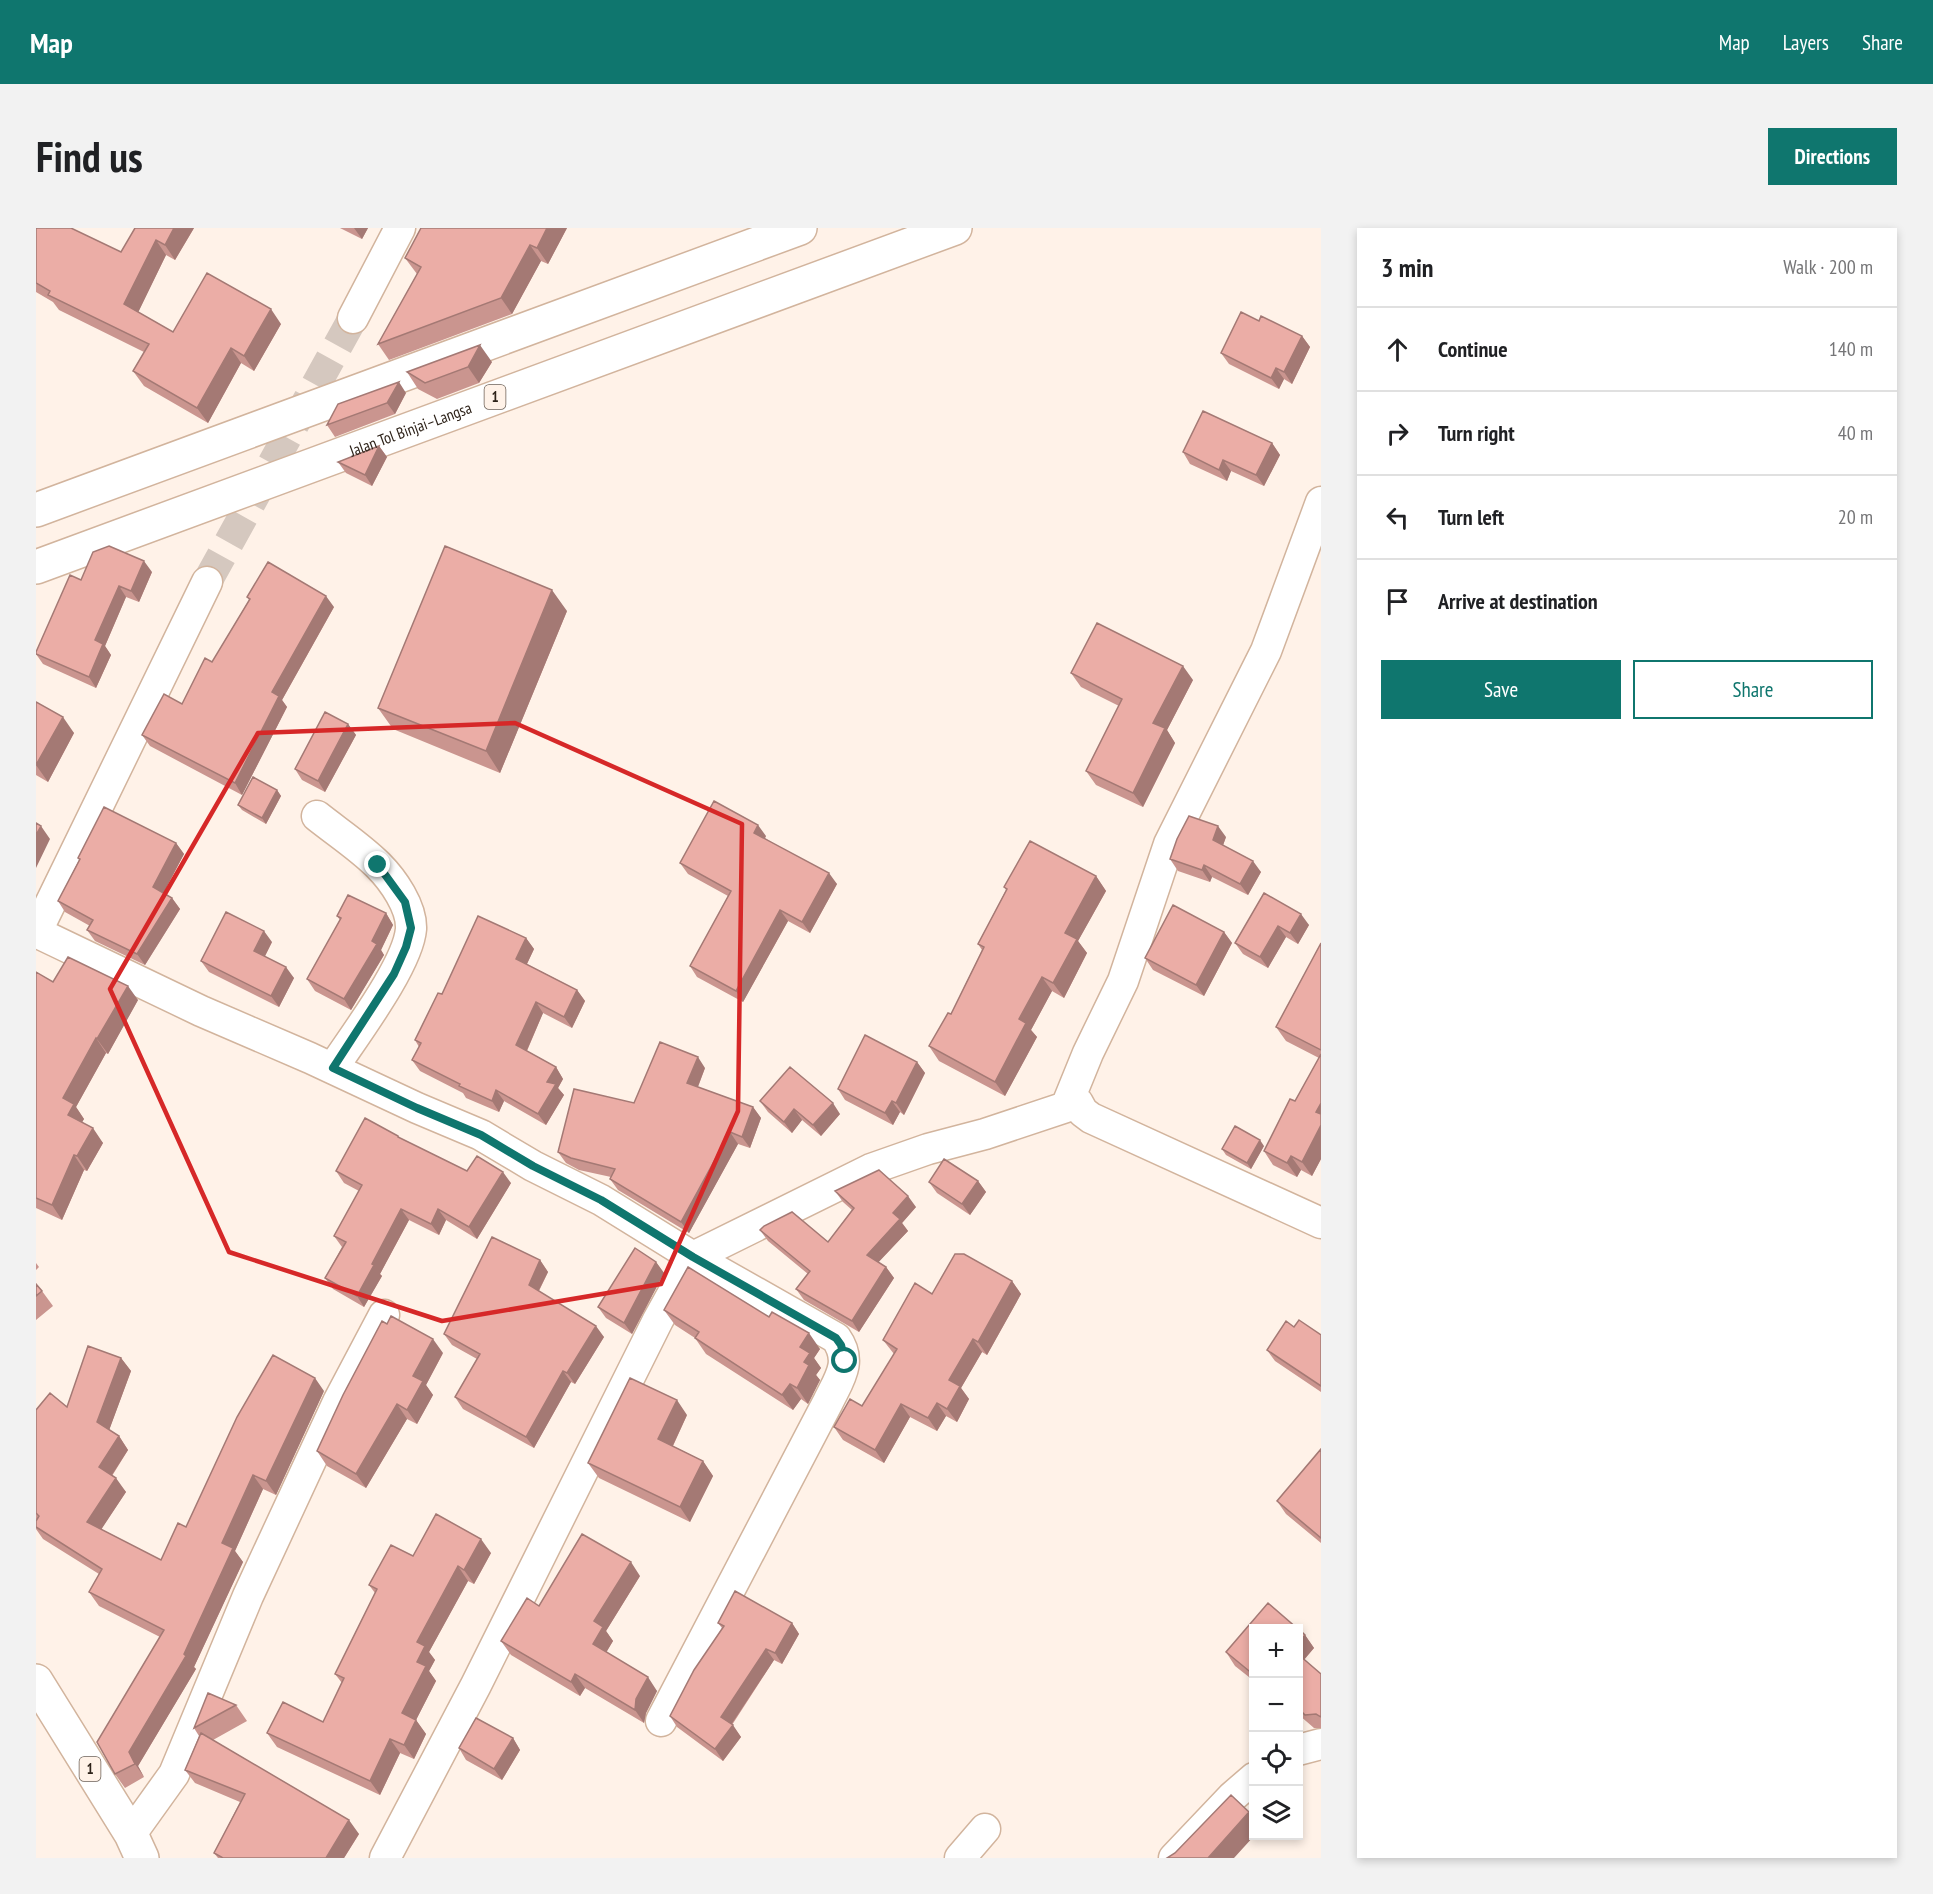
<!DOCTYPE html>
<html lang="en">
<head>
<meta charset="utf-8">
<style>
	:root { --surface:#fff; --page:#f2f2f2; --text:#202124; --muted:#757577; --line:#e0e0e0; --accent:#0f766e }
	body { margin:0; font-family:"PT Sans Narrow",sans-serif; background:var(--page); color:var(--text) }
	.controls { position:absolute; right:18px; bottom:18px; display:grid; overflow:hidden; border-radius:0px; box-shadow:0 3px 9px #0003 }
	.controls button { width:54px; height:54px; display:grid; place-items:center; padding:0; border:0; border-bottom:2px solid var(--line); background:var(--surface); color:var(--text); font:30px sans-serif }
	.stop { position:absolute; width:18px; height:18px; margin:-14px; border:4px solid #0f766e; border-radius:50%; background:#fff }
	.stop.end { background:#0f766e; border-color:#fff; box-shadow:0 2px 6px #0008 }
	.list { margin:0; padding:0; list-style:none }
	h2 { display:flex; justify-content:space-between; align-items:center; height:78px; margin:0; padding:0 24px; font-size:26px }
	h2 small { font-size:20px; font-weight:400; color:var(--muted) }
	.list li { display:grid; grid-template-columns:39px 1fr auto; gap:18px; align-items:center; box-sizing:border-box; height:84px; padding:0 24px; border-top:2px solid var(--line) }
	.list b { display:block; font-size:22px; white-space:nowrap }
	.list em { font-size:20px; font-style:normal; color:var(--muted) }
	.actions { display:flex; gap:12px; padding:18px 24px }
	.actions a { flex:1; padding:14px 0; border:2px solid var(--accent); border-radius:0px; text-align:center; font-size:21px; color:var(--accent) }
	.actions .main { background:var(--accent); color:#fff }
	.icon { flex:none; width:33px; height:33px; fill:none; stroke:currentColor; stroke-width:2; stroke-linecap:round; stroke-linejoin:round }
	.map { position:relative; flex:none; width:1285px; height:1630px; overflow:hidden; border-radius:0px }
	header { display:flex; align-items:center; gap:36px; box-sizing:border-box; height:84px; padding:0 30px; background:var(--accent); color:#fff }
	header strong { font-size:28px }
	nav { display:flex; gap:33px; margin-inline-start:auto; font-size:21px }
	.intro { display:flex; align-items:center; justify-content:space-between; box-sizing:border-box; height:144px; padding:0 36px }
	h1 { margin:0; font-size:42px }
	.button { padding:15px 27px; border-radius:0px; background:var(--accent); color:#fff; font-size:21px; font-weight:700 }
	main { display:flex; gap:36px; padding:0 36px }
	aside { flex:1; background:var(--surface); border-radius:0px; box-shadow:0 3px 9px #0003 }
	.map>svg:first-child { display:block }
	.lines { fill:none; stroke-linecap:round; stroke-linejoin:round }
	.street-tunnel { stroke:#d5c8bf; stroke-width:30; stroke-dasharray:30 15; stroke-linecap:butt }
	.street-casing { stroke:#d2b49d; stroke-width:33 }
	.highway-casing { stroke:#d2b49d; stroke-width:36 }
	.street { stroke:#fff; stroke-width:30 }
	.highway { stroke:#fff; stroke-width:33 }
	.wall { fill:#ca958f }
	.shaded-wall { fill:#a47974 }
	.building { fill:#ebada6; stroke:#a47974; stroke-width:1.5 }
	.route { stroke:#0f766e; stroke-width:8 }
	.marked { fill:none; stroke:#d62828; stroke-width:4.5; stroke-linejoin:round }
	.labels { text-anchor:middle; stroke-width:6; stroke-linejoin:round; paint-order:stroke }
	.shield { fill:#fff2e8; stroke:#6c6057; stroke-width:1.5 }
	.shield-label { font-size:15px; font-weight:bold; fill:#2d2219 }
	.street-label { font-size:16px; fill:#2d2219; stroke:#fff2e8 }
</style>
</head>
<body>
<header>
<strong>Map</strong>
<nav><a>Map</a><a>Layers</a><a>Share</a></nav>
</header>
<div class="intro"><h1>Find us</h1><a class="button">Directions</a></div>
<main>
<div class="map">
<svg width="1285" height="1630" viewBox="0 0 1285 1630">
	<rect width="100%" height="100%" fill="#fff2e8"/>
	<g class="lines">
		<path class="street-tunnel" d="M171,354L317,90"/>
		<defs>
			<path id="street" d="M317,90L364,0
				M281,588C301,604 324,619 342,637C357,652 376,679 375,701C372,737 318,808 297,840
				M0,704L165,783L274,830L381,880L445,907L497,938L565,972L657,1029L800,1110C817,1134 803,1151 792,1174L625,1493
				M0,705L171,354
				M1042,875L1030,879L1052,825L1087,753L1133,616L1230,423L1285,274
				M1042,875L1047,884L1055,890L1285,995
				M1262,1522L1285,1516
				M95,1606L138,1546L212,1368L302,1174L348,1087
				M349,1630L440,1457L622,1092L657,1029L835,941L892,921L949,906L1042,875
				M924,1630L949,1601
				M1138,1630L1196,1569L1218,1550"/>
			<g id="highway">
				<path d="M0,282L764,0"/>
				<path id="s1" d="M0,339L919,0"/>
				<path d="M0,1453L95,1606L106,1630"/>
			</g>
		</defs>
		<use href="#street" class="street-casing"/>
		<use href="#highway" class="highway-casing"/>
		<use href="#street" class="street"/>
		<use href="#highway" class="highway"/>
	</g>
	<path class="wall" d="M0,0L85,24L158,0L139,32L130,27L102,84L137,104L245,96L218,143L205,135L172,195L108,158L97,143L108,124L23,82L17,74L0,64Z
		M304,0H332L326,11Z
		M531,0L512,36L505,33L476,86L353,132L342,116L381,46L369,30Z
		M1223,93L1266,108L1274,119L1256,156L1248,151L1243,161L1193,136L1185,125Z
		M456,134L443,155L401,171L382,161L371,144Z
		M370,165L359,186L299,209L291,197Z
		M1236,215L1244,227L1228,258L1195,243L1191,253L1154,236L1147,224Z
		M343,218L351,229L336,258L310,245L302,234Z
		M116,344L103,374L90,369L69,418L75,427L60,460L7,436L0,426V424L45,352Z
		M211,369L298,379L246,472L251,479L206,567L114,518L106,507L146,476L176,434L213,372Z
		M531,383L464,545L357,501L342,480Z
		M1035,445L1157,452L1131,502L1139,515L1107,579L1060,557L1050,543L1083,478L1045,459Z
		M0,474L38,505L12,554L0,547Z
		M312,496L320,507L289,564L266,552L259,541Z
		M241,562L245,568L230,596L206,582L202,577Z
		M730,608L729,610L801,656L774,705L752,693L707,774L661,749L654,738L692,668L652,646L644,635Z
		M1190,609L1187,617L1225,644L1212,667L1176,649L1174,654L1142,643L1134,631Z
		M140,615L148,626L127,665L136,670L144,681L109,737L59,713L51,702L54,698L29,684L22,673L43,632L42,630Z
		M1060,648L1070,663L1042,713L1051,725L1028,770L1016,763L995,802L1001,809L969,868L903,833L893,818L915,786L946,722L942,716L970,662L968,659Z
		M1228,665L1273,697L1262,716L1250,709L1232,740L1207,726L1199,715Z
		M350,685L357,697L345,722L348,727L315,782L279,763L271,751L304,692L301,688Z
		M1188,704L1196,715L1168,768L1117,742L1109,730Z
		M490,710L498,721L491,736L541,762L549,773L536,800L507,785L491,823L520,839L527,851L522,860L528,867L510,897L468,873L463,884L430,870L427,865L384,843L376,832L383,819L379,812L406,766Z
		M236,714L229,728L258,750L243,779L173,744L165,733Z
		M1285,715V931L1276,948L1265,942L1261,949L1237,937L1228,923L1259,873L1283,830L1250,813L1240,799Z
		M0,744L17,754L102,772L72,826L70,825L40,879L48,891L46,894L67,915L51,943L48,942L26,992L0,980Z
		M881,834L889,845L868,887L864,884L857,897L809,872L802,861Z
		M669,840L662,859L717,879L725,890L714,920L702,916L653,1005L582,962L574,951L575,949L543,942L530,935L522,924L598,875Z
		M724,873L804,886L785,908L766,892L756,905L732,884Z
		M362,908L364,910L431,943L475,955L441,1011L410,992L403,1007L373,992L344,1046L346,1048L328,1079L297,1061L289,1050L306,1019L298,1008L323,963L308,955L300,943Z
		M1228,918L1215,941L1190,927L1186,921Z
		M942,953L950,964L934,987L901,965L893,954Z
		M799,963L880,979L866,995L872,1003L842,1034L850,1039L858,1050L823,1104L768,1072L760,1061L772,1046L732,1013L724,1002L792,1014L816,982L807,974Z
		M504,1032L512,1044L503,1063L568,1109L539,1156L535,1154L498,1220L427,1181L419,1169L441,1131L416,1117L408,1106Z
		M620,1034L628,1045L596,1106L570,1090L562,1079Z
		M0,1035L3,1039L0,1042Z
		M976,1053L985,1066L951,1127L946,1124L925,1160L933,1171L921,1194L910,1188L901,1203L874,1189L848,1235L807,1212L798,1199L826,1178L858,1126L847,1112Z
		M0,1056L6,1063L17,1078L0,1092Z
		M628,1082L784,1121L778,1130L785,1140L780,1147L784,1152L772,1176L765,1171L757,1182L670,1126L659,1110L639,1097Z
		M1258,1099L1285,1107V1164L1239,1133L1231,1122Z
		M407,1125L390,1157L397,1167L381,1196L371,1191L330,1260L291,1238L281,1223Z
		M85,1130L95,1143L73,1202L83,1208L92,1222L76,1248L90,1264L65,1301L125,1332L150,1299L288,1163L240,1267L227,1261L199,1323L207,1334L158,1439L160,1441L102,1538L108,1549L89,1560L79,1546L124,1409L63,1378L53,1364L63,1346L7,1311L0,1301L1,1291H0V1182L31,1179Z
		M651,1187L637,1218L667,1233L677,1248L654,1294L563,1250L552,1235Z
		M1285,1221V1315L1250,1286L1241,1273Z
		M455,1325L438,1356L432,1353L393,1424L399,1432L393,1443L400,1453L380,1492L390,1506L378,1531L364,1525L344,1567L241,1519L231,1505L287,1494L306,1455L299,1446L339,1365L333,1357L377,1328Z
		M604,1348L570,1403L577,1413L570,1424L621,1463L610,1485L608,1495L549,1460L544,1468L475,1427L465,1413L503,1378Z
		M682,1395H756L763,1406L746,1436L738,1432L696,1497L705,1509L687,1533L641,1499L634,1488L686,1400Z
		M1218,1401V1453L1199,1438L1190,1424Z
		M1263,1401L1269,1407L1278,1420L1268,1432L1285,1446V1500H1278L1263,1487Z
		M200,1477L211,1493L177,1512L323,1606L308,1630H182L178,1625L204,1574L159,1555L149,1542L163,1508L158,1500Z
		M477,1510L484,1522L466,1552L430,1532L423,1520Z"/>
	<path class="shaded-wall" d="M138,0H158L139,32L129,17Z
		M318,0H332L326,11Z
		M511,0H531L512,36L501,20Z
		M120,12L130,27L99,91L88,76Z
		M494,17L505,33L476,86L465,70Z
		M235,81L245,96L218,143L208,128Z
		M1266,108L1274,119L1256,156L1248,144Z
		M444,117L456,134L443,155L432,139Z
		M195,120L205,135L172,195L161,180Z
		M1240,140L1248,151L1243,161L1235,150Z
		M363,154L370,165L359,186L351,175Z
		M1236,215L1244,227L1228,258L1220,247Z
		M343,218L351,229L336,258L329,247Z
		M1187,232L1195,243L1191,253L1183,242Z
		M108,333L116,344L103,374L95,363Z
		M83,358L90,369L69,418L75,427L60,460L53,449L59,412Z
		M516,362L531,383L464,545L450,523Z
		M290,368L298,379L246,472L251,479L206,567L199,555L236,464Z
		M1147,438L1157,452L1131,502L1139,515L1107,579L1097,565L1117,495Z
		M27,489L38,505L12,554L0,537Z
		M312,496L320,507L289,564L282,553Z
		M241,562L245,568L230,596L226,590Z
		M722,597L730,608L726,616L718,605Z
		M5,598L14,611L0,640V607Z
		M1182,598L1190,609L1185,623L1177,612Z
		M140,615L148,626L125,670L117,659Z
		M1217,633L1225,644L1212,667L1204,656Z
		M1168,637L1176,649L1174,654L1166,642Z
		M793,645L801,656L774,705L766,694Z
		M1060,648L1070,663L1042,713L1051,725L1028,770L1017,755L1029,705Z
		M136,670L144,681L109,737L101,726Z
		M744,682L752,693L707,774L700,763Z
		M350,685L357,697L345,722L348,727L315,782L308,771Z
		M1265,686L1273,697L1262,716L1254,705Z
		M1242,698L1250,709L1232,740L1224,729Z
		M228,703L236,714L226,734L218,723Z
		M1188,704L1196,715L1168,768L1160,757Z
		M490,710L498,721L488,742L480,731Z
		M250,739L258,750L243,779L235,768Z
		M1006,749L1016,763L995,802L1001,809L969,868L959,854L983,791Z
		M92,758L102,772L72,826L61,811Z
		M541,762L549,773L536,800L528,789Z
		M500,774L507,785L488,829L480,817Z
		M60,810L70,825L40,879L48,891L42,901L32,887L27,870Z
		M662,829L669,840L659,866L651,855Z
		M881,834L889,845L868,887L860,875Z
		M520,839L527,851L522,860L528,867L510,897L502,886L511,854Z
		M460,862L468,873L463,884L456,873Z
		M856,873L864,884L857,897L849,885Z
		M797,875L804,886L785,908L777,897Z
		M1285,875V890L1280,884Z
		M717,879L725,890L714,920L706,909Z
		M758,881L766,892L756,905L748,894Z
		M1285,897V931L1276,948L1266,934Z
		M57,900L67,915L51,943L41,928Z
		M694,904L702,916L653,1005L645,994Z
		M1224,912L1228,918L1215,941L1211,935Z
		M38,927L48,942L26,992L16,977Z
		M1255,928L1265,942L1261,949L1251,935Z
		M467,944L475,955L441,1011L433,999Z
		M942,953L950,964L934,987L926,976Z
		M872,968L880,979L866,995L872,1003L839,1038L831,1027L857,985Z
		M365,981L373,992L344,1046L346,1048L328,1079L321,1068L336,1036Z
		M402,981L410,992L403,1007L395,996Z
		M504,1032L512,1044L500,1068L493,1057Z
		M620,1034L628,1045L596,1106L588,1095Z
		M850,1039L858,1050L823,1104L816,1093Z
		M976,1053L985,1066L951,1127L942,1114Z
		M560,1098L568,1109L539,1156L531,1145Z
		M773,1105L784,1121L778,1130L785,1140L780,1147L784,1152L772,1176L761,1160L768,1134L764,1119Z
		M397,1111L407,1125L390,1157L397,1167L381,1196L371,1182L377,1148Z
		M937,1111L946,1124L925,1160L933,1171L921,1194L911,1181L913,1152Z
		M85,1130L95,1143L71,1208L61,1194Z
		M527,1143L535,1154L498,1220L490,1209Z
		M279,1150L288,1163L240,1267L230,1253Z
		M754,1156L765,1171L757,1182L746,1167Z
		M641,1172L651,1187L633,1226L622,1211Z
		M901,1175L910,1188L901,1203L892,1190Z
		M361,1176L371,1191L330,1260L320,1246Z
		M865,1176L874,1189L848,1235L839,1222Z
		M83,1208L92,1222L72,1253L63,1239Z
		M667,1233L677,1248L654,1294L644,1279Z
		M217,1247L227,1261L199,1323L207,1334L158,1439L160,1441L102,1538L108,1549L99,1536L93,1524L148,1426L186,1315Z
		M80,1250L90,1264L61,1308L51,1294Z
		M445,1311L455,1325L438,1356L428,1342Z
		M595,1334L604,1348L570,1403L577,1413L567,1430L557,1416L558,1393Z
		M422,1338L432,1353L393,1424L399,1432L393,1443L400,1453L380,1492L390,1506L378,1531L368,1517L366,1485L381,1434V1414Z
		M756,1395L763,1406L746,1436L739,1425Z
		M1269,1407L1278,1420L1265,1435L1263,1431V1414Z
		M730,1421L738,1432L693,1500L685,1489Z
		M539,1446L549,1460L544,1468L535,1454Z
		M612,1449L621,1463L610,1485L608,1495L599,1482L600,1471Z
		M697,1497L705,1509L687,1533L679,1521Z
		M477,1510L484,1522L466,1552L458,1541Z
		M354,1511L364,1525L344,1567L334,1553Z
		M1213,1584L1218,1589V1608L1198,1630H1172Z
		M313,1592L323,1606L308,1630H290Z"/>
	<path class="building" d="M0,0H35L85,24L99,0H138L129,17L120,12L88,76L137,104L171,45L235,81L208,128L195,120L161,180L97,143L113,116L12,67L14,63L0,55Z
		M385,0H511L501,20L494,17L465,70L342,116L385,39L369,30Z
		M1205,84L1223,93L1225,88L1266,108L1248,144L1240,140L1235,150L1185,125Z
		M444,117L432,139L389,155L371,144Z
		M363,154L351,175L291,197L302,176Z
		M1167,183L1236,215L1220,247L1187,232L1183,242L1147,224Z
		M343,218L329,247L302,234Z
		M73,318L108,333L95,363L83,358L59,412L67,416L53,449L0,426V424L34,347L45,352L57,324Z
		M409,318L516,362L450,523L342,480Z
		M232,334L290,368L236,464L243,468L199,555L106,507L128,466L146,476L169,430L176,434L214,371L211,369Z
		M1061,395L1147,438L1117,495L1129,500L1097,565L1050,543L1086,471L1035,445Z
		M0,474L27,489L0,537Z
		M289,484L312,496L282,553L259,541Z
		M217,549L241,562L226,590L202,577Z
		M678,573L722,597L718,605L793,645L766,694L744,682L700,763L654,738L695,663L644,635Z
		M68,579L140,615L117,659L136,670L101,726L51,702L57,692L22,673L44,631L42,630Z
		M1153,588L1182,598L1177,612L1217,633L1204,656L1168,637L1166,642L1134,631L1141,611Z
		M0,595L5,598L0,607Z
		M994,613L1060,648L1029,705L1041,711L1017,755L1006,749L983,791L990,795L959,854L893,818L912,785L915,786L948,719L942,716L971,661L968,659Z
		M1228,665L1265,686L1254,705L1242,698L1224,729L1199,715Z
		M312,667L350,685L336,713L341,716L308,771L271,751L305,690L301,688Z
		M1137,677L1188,704L1160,757L1109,730Z
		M190,684L228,703L218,723L250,739L235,768L165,733Z
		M442,688L490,710L480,731L541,762L528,789L500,774L480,817L520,839L511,854L520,856L502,886L460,862L456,873L423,858L424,856L376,832L385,815L379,812L402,765L406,766Z
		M1285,715V822L1240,799Z
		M32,729L92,758L61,811L60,810L27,870L38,876L32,887L57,900L41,928L38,927L16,977L0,970V744L17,754Z
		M829,807L881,834L860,875L856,873L849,885L802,861Z
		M624,814L662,829L651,855L717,879L706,909L694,904L645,994L574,951L579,941L535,930L522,924L538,861L598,875Z
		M1285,826V875L1280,884L1285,886V897L1266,934L1255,928L1251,935L1228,923L1254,871L1259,873Z
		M754,839L797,875L777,897L758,881L748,894L724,873Z
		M329,890L362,908V909L431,943L441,928L467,944L433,999L402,981L395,996L365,981L336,1036L338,1037L321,1068L289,1050L310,1014L298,1008L326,957L300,943Z
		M1199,898L1224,912L1211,935L1186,921Z
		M908,931L942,953L926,976L893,954Z
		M843,942L872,968L857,985L864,991L831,1027L850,1039L816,1093L760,1061L774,1043L724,1002L728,998L756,984L792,1014L818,980L799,963Z
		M456,1009L504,1032L493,1057L560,1098L531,1145L527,1143L490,1209L419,1169L444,1126L408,1106Z
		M599,1020L620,1034L588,1095L562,1079Z
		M919,1026H928L976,1053L942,1114L937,1111L913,1152L924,1158L911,1181L901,1175L892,1190L865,1176L839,1222L798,1199L814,1171L826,1178L861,1121L847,1112L879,1055L896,1066Z
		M652,1039L733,1089L736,1084L773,1105L764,1119L774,1125L768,1134L773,1137L761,1160L754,1156L746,1167L659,1110L663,1104L628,1082Z
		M0,1056L6,1063L0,1068Z
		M355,1088L397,1111L377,1148L387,1153L371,1182L361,1176L320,1246L281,1223L307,1167L346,1093L351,1096Z
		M1263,1092L1285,1107V1158L1231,1122L1250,1093L1258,1099Z
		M52,1118L85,1130L61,1194L83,1208L63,1239L80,1250L51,1294L125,1332L142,1295L150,1299L201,1189L237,1127L279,1150L230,1253L217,1247L186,1315L197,1320L148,1426L150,1428L93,1524L99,1536L79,1546L61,1514L128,1402L53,1364L66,1341L0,1299V1293L3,1288L0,1285V1182L14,1165L31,1179Z
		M594,1150L641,1172L622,1211L667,1233L644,1279L552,1235Z
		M1285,1221V1310L1241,1273Z
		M400,1286L445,1311L428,1342L422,1338L381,1414L389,1418L381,1434L390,1438L366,1485L380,1492L368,1517L354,1511L334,1553L231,1505L247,1474L287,1494L308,1450L299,1446L341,1361L333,1357L355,1317L377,1328Z
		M546,1306L595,1334L558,1393L567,1399L557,1416L612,1449L600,1471L599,1482L539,1446L535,1454L465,1413L491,1370L503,1378Z
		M699,1363L756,1395L739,1425L730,1421L685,1489L697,1497L679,1521L634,1488L658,1442L688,1398L682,1395Z
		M1232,1375L1262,1401H1218V1447L1190,1424Z
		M1263,1401L1269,1407L1263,1414Z
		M1263,1427L1285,1446V1489L1280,1486L1269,1487L1263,1481Z
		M172,1465L200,1477L158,1500Z
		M440,1490L477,1510L458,1541L423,1520Z
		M165,1505L313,1592L290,1630H187L178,1625L209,1566L149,1542Z
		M1195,1567L1213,1584L1172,1630H1131L1139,1625Z"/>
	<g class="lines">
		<path class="route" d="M342,637L369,674L375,700L370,719L358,746L297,840L381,880L445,907L497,938L565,972L657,1029L800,1110L805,1117L809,1133"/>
	</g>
	<path class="marked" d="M479,495L706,596L702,883L625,1056L406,1093L193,1024L74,761L222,505Z"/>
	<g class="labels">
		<g class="shield">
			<rect x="448.5" y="157" width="21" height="24" rx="4.5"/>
			<rect x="43.5" y="1529" width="21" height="24" rx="4.5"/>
		</g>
		<g class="shield-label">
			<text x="459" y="174">1</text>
			<text x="54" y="1546">1</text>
		</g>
		<g class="street-label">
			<text dy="6" stroke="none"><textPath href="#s1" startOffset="399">Jalan Tol Binjai–Langsa</textPath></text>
		</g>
	</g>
</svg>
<div class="controls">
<button>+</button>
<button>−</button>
<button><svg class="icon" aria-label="locate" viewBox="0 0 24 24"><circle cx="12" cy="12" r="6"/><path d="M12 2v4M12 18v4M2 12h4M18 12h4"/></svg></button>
<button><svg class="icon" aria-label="layers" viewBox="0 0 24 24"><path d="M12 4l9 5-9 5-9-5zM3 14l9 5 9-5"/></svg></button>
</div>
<div class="stop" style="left:809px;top:1133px"></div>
<div class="stop end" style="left:342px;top:637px"></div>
</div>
<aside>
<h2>3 min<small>Walk · 200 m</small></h2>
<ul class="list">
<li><svg class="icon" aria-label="ahead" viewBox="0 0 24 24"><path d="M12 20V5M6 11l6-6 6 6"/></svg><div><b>Continue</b></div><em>140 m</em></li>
<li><svg class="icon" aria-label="right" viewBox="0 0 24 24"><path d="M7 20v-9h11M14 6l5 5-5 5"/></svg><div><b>Turn right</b></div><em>40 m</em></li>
<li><svg class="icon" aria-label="left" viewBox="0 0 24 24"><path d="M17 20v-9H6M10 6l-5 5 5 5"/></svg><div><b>Turn left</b></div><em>20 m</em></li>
<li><svg class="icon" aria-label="arrive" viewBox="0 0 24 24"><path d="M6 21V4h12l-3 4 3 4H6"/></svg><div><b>Arrive at destination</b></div></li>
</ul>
<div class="actions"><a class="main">Save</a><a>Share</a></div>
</aside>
</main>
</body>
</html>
